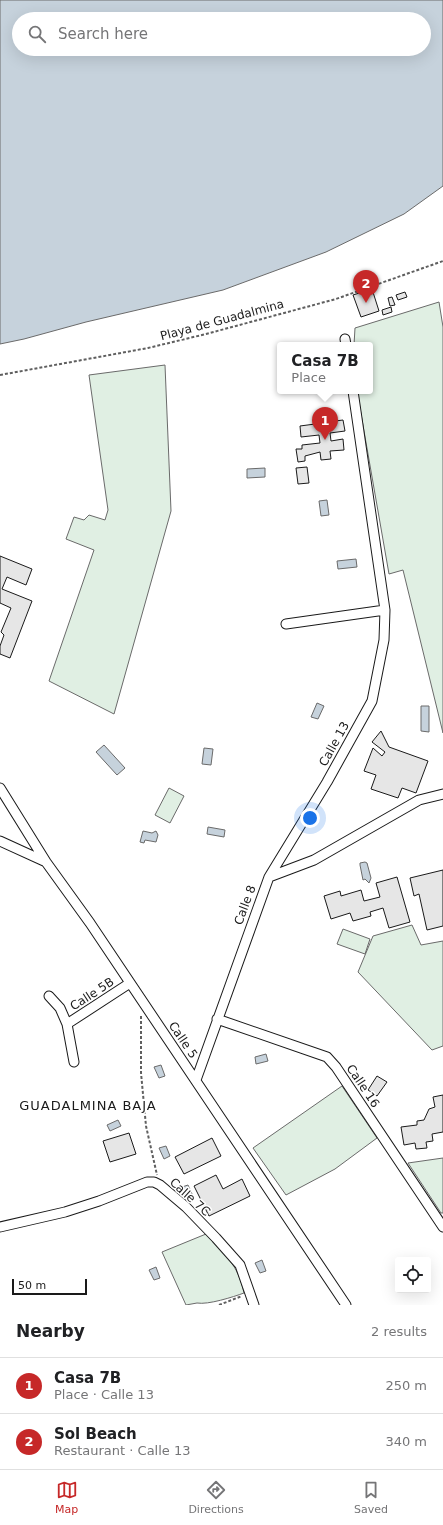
<!DOCTYPE html>
<html lang="en">
<head>
<meta charset="utf-8">
<style>
	:root { --surface:#fff; --page:#f6f6f6; --text:#202124; --muted:#757577; --line:#e0e0e0; --accent:#c62828 }
	body { margin:0; font-family:"DejaVu Sans",sans-serif; background:var(--page); color:var(--text) }
	.controls { position:absolute; right:12px; bottom:12px; display:grid; overflow:hidden; border-radius:4px; box-shadow:0 4px 16px #0002 }
	.controls button { width:36px; height:36px; display:grid; place-items:center; padding:0; border:0; border-bottom:1px solid var(--line); background:var(--surface); color:var(--text); font:20px sans-serif }
	.scale { position:absolute; left:12px; bottom:10px; width:75px; box-sizing:border-box; padding-left:4px; border:2px solid #1a1a1a; border-top:0; font-size:11px; line-height:14px; white-space:nowrap; color:#1a1a1a; -webkit-text-stroke:3px #fff; paint-order:stroke }
	.you { position:absolute; left:310px; top:818px; width:14px; height:14px; margin:-10px; border:3px solid #fff; border-radius:50%; background:#1a73e8; box-shadow:0 0 0 6px #1a73e833 }
	.badge { display:grid; place-items:center; width:26px; height:26px; border-radius:50%; background:var(--accent); color:#fff; font-size:13px; font-weight:700 }
	.pin { position:absolute; translate:-50% -33px; filter:drop-shadow(0 1px 2px #0008) }
	.pin::after { content:''; position:absolute; top:21px; width:14px; height:12px; background:inherit; clip-path:polygon(0 0,100% 0,50% 100%) }
	.popup { position:absolute; left:277px; top:342px; width:96px; height:52px; box-sizing:border-box; display:grid; place-content:center; border-radius:4px; background:var(--surface); filter:drop-shadow(0 1px 3px #0005); font-size:13px; white-space:nowrap; color:var(--muted) }
	.popup b { font-size:15px; color:var(--text) }
	.popup::after { content:''; position:absolute; left:50%; top:100%; margin-left:-8px; border:8px solid transparent; border-top-color:var(--surface) }
	.list { margin:0; padding:0; list-style:none }
	h2 { display:flex; justify-content:space-between; align-items:center; height:52px; margin:0; padding:0 16px; font-size:17px }
	h2 small { font-size:13px; font-weight:400; color:var(--muted) }
	.list li { display:grid; grid-template-columns:26px 1fr auto; gap:12px; align-items:center; box-sizing:border-box; height:56px; padding:0 16px; border-top:1px solid var(--line) }
	.list b { display:block; font-size:15px; white-space:nowrap }
	.list p { margin:0; font-size:13px; white-space:nowrap; color:var(--muted) }
	.list em { font-size:13px; font-style:normal; color:var(--muted) }
	.icon { flex:none; width:22px; height:22px; fill:none; stroke:currentColor; stroke-width:2; stroke-linecap:round; stroke-linejoin:round }
	.map { position:relative; flex:none; width:443px; height:1305px; overflow:hidden }
	.search { position:absolute; background:var(--surface); box-shadow:0 4px 16px #0002; left:12px; right:12px; top:12px; height:44px; display:flex; align-items:center; gap:10px; box-sizing:border-box; padding:0 14px; border-radius:22px; color:var(--muted); font-size:15px }
	.sheet { height:164px; background:var(--surface) }
	nav { display:flex; justify-content:space-around; align-items:center; box-sizing:border-box; height:56px; border-top:1px solid var(--line); background:var(--surface); font-size:11px; color:var(--muted) }
	nav a { display:grid; justify-items:center; gap:2px }
	nav .on { color:var(--accent) }
	.map>svg:first-child { display:block }
	.green { fill:#e0efe3; stroke:#6a6a6a }
	.water { fill:#c6d2dc; stroke:#6a6a6a; fill-rule:evenodd }
	.building { fill:#e6e6e6; stroke:#1a1a1a }
	.lines { fill:none; stroke-linecap:round; stroke-linejoin:round }
	.street-casing { stroke:#1a1a1a; stroke-width:11 }
	.path { stroke:#5f5f5f; stroke-width:2; stroke-dasharray:3 2; stroke-linecap:butt }
	.street { stroke:#fff; stroke-width:9 }
	.labels { text-anchor:middle; stroke-width:3; stroke-linejoin:round; paint-order:stroke }
	.street-label { font-size:12px; fill:#1a1a1a; stroke:#fff }
	.neighbourhood-label { font-size:13px; letter-spacing:1px; fill:#1a1a1a; stroke:#fff }
</style>
</head>
<body>
<div class="map">
<svg width="443" height="1305" viewBox="0 0 443 1305">
	<rect width="100%" height="100%" fill="#fff"/>
	<path class="green" d="M439,302L443,327V733L403,570L389,574L357,391H370V345H354L355,328Z
		M165,365L171,511L114,714L49,681L94,550L66,539L74,517L84,520L89,515L105,520L108,510L89,375Z
		M169,788L184,796L170,823L155,815Z
		M412,925L421,945L443,941V1046L432,1050L358,972L373,936Z
		M343,929L370,939L365,954L337,944Z
		M342,1086L377,1138L335,1169L286,1195L253,1148Z
		M443,1158V1213H441L408,1163Z
		M206,1234C225,1255 238,1264 244,1293C233,1297 208,1305 197,1303L186,1305L162,1252Z"/>
	<path class="water" d="M0,0H443V186L404,214L326,252L223,290L86,322L24,339L0,344ZM19,19H424V49H19Z
		M265,468V477L247,478V469Z
		M327,500L329,515L321,516L319,501Z
		M356,559L357,567L338,569L337,561Z
		M317,703L324,706L318,719L311,717Z
		M421,706H429V732L421,731Z
		M104,745L125,768L117,775L96,752Z
		M204,748L213,749L211,765L202,764Z
		M208,827L225,830L224,837L207,834Z
		M143,831L152,833L156,831L158,835L156,842L145,840L144,843L140,842Z
		M365,862L367,863L371,878L369,883L365,879L363,880L360,865V863Z
		M266,1054L268,1061L256,1064L255,1057Z
		M161,1065L165,1076L159,1078L154,1067Z
		M118,1120L121,1126L110,1131L107,1125Z
		M166,1146L170,1156L164,1159L159,1148Z
		M188,1185L193,1196L186,1198L182,1187Z
		M262,1260L266,1271L260,1273L255,1263Z
		M156,1267L160,1278L154,1280L149,1270Z"/>
	<path class="building" d="M372,289L379,311L361,317L353,295Z
		M405,292L407,297L398,300L396,295Z
		M392,297L395,305L390,306L388,298Z
		M391,307L392,312L383,315L382,310Z
		M328,419V422L343,420L345,431L330,433L331,441L343,439L344,450L330,451L331,459L321,460L320,452L305,456V461L298,462L296,449H302V445L320,443L319,435L301,437L300,426L315,424L314,420Z
		M307,467L309,483L298,484L296,468Z
		M0,556L32,569L26,585L7,577L2,589L32,601L10,658L0,654V646L4,635L1,632L11,608L0,603Z
		M381,731L389,747L428,761L416,793L402,788L398,798L371,789L376,775L364,771L373,748L382,756L385,752L372,742Z
		M443,870V926L427,930L419,894L414,896L410,878Z
		M397,877L410,922L389,928L383,908L370,912L371,916L353,921L350,913L331,919L324,896L340,891L341,896L361,890L364,901L380,897L376,883Z
		M377,1076L387,1082L377,1096L368,1090Z
		M443,1095V1132L432,1134L433,1141L426,1142L427,1148L416,1149L415,1143L404,1145L401,1127L417,1125V1121L424,1120L429,1109L435,1107L433,1097Z
		M129,1133L136,1154L110,1162L103,1141Z
		M212,1138L221,1156L184,1174L175,1157Z
		M216,1175L223,1189L242,1179L250,1196L209,1216L194,1186Z"/>
	<g class="lines">
		<defs>
			<path id="street" d="M345,339L346,345
				M353,391L385,610
				M0,788L46,862L90,923L346,1305
				M0,841L46,862
				M269,877L327,782L372,701L384,640L385,610L286,624
				M49,996L60,1008L67,1024L130,983
				M217,1019L327,1057L336,1067L443,1227
				M67,1024L74,1062
				M196,1080L269,877L314,860L419,800L443,794
				M0,1227L65,1212L99,1201L147,1182H154L160,1185L186,1207L216,1238L240,1265L254,1305"/>
		</defs>
		<use href="#street" class="street-casing"/>
		<path class="path" d="M0,375L148,348L206,334L336,299L443,261
			M141,1016V1073L146,1126L157,1175
			M219,1305L242,1296"/>
		<use href="#street" class="street"/>
	</g>
	<g class="labels">
		<g class="street-label">
			<text transform="translate(222 320) rotate(-15)" y="4">Playa de Guadalmina</text>
			<text transform="translate(334 744) rotate(-61)" y="4">Calle 13</text>
			<text transform="translate(245 905) rotate(-70)" y="4">Calle 8</text>
			<text transform="translate(92 994) rotate(-33)" y="4">Calle 5B</text>
			<text transform="translate(183 1040) rotate(56)" y="4">Calle 5</text>
			<text transform="translate(363 1086) rotate(56)" y="4">Calle 16</text>
			<text transform="translate(190 1197) rotate(42)" y="4">Calle 7C</text>
		</g>
		<g class="neighbourhood-label">
			<text x="88" y="1110">GUADALMINA BAJA</text>
		</g>
	</g>
</svg>
<div class="controls">
<button><svg class="icon" aria-label="locate" viewBox="0 0 24 24"><circle cx="12" cy="12" r="6"/><path d="M12 2v4M12 18v4M2 12h4M18 12h4"/></svg></button>
</div>
<div class="scale">50 m</div>
<div class="you"></div>
<div class="pin badge" style="left:325px;top:440px">1</div>
<div class="popup"><b>Casa 7B</b>Place</div>
<div class="pin badge" style="left:366px;top:303px">2</div>
<div class="search"><svg class="icon" aria-label="search" viewBox="0 0 24 24"><circle cx="10" cy="10" r="6"/><path d="M15 15l6 6"/></svg>Search here</div>
</div>
<section class="sheet">
<h2>Nearby<small>2 results</small></h2>
<ul class="list">
<li><span class="badge">1</span><div><b>Casa 7B</b><p>Place · Calle 13</p></div><em>250 m</em></li>
<li><span class="badge">2</span><div><b>Sol Beach</b><p>Restaurant · Calle 13</p></div><em>340 m</em></li>
</ul>
</section>
<nav>
<a class="on"><svg class="icon" aria-label="map" viewBox="0 0 24 24"><path d="M3 6l6-2 6 2 6-2v14l-6 2-6-2-6 2zM9 4v14M15 6v14"/></svg>Map</a>
<a><svg class="icon" aria-label="directions" viewBox="0 0 24 24"><path d="M12 3l9 9-9 9-9-9zM9 14v-3h6M13 9l2 2-2 2"/></svg>Directions</a>
<a><svg class="icon" aria-label="saved" viewBox="0 0 24 24"><path d="M7 4h10v16l-5-4-5 4z"/></svg>Saved</a>
</nav>
</body>
</html>
